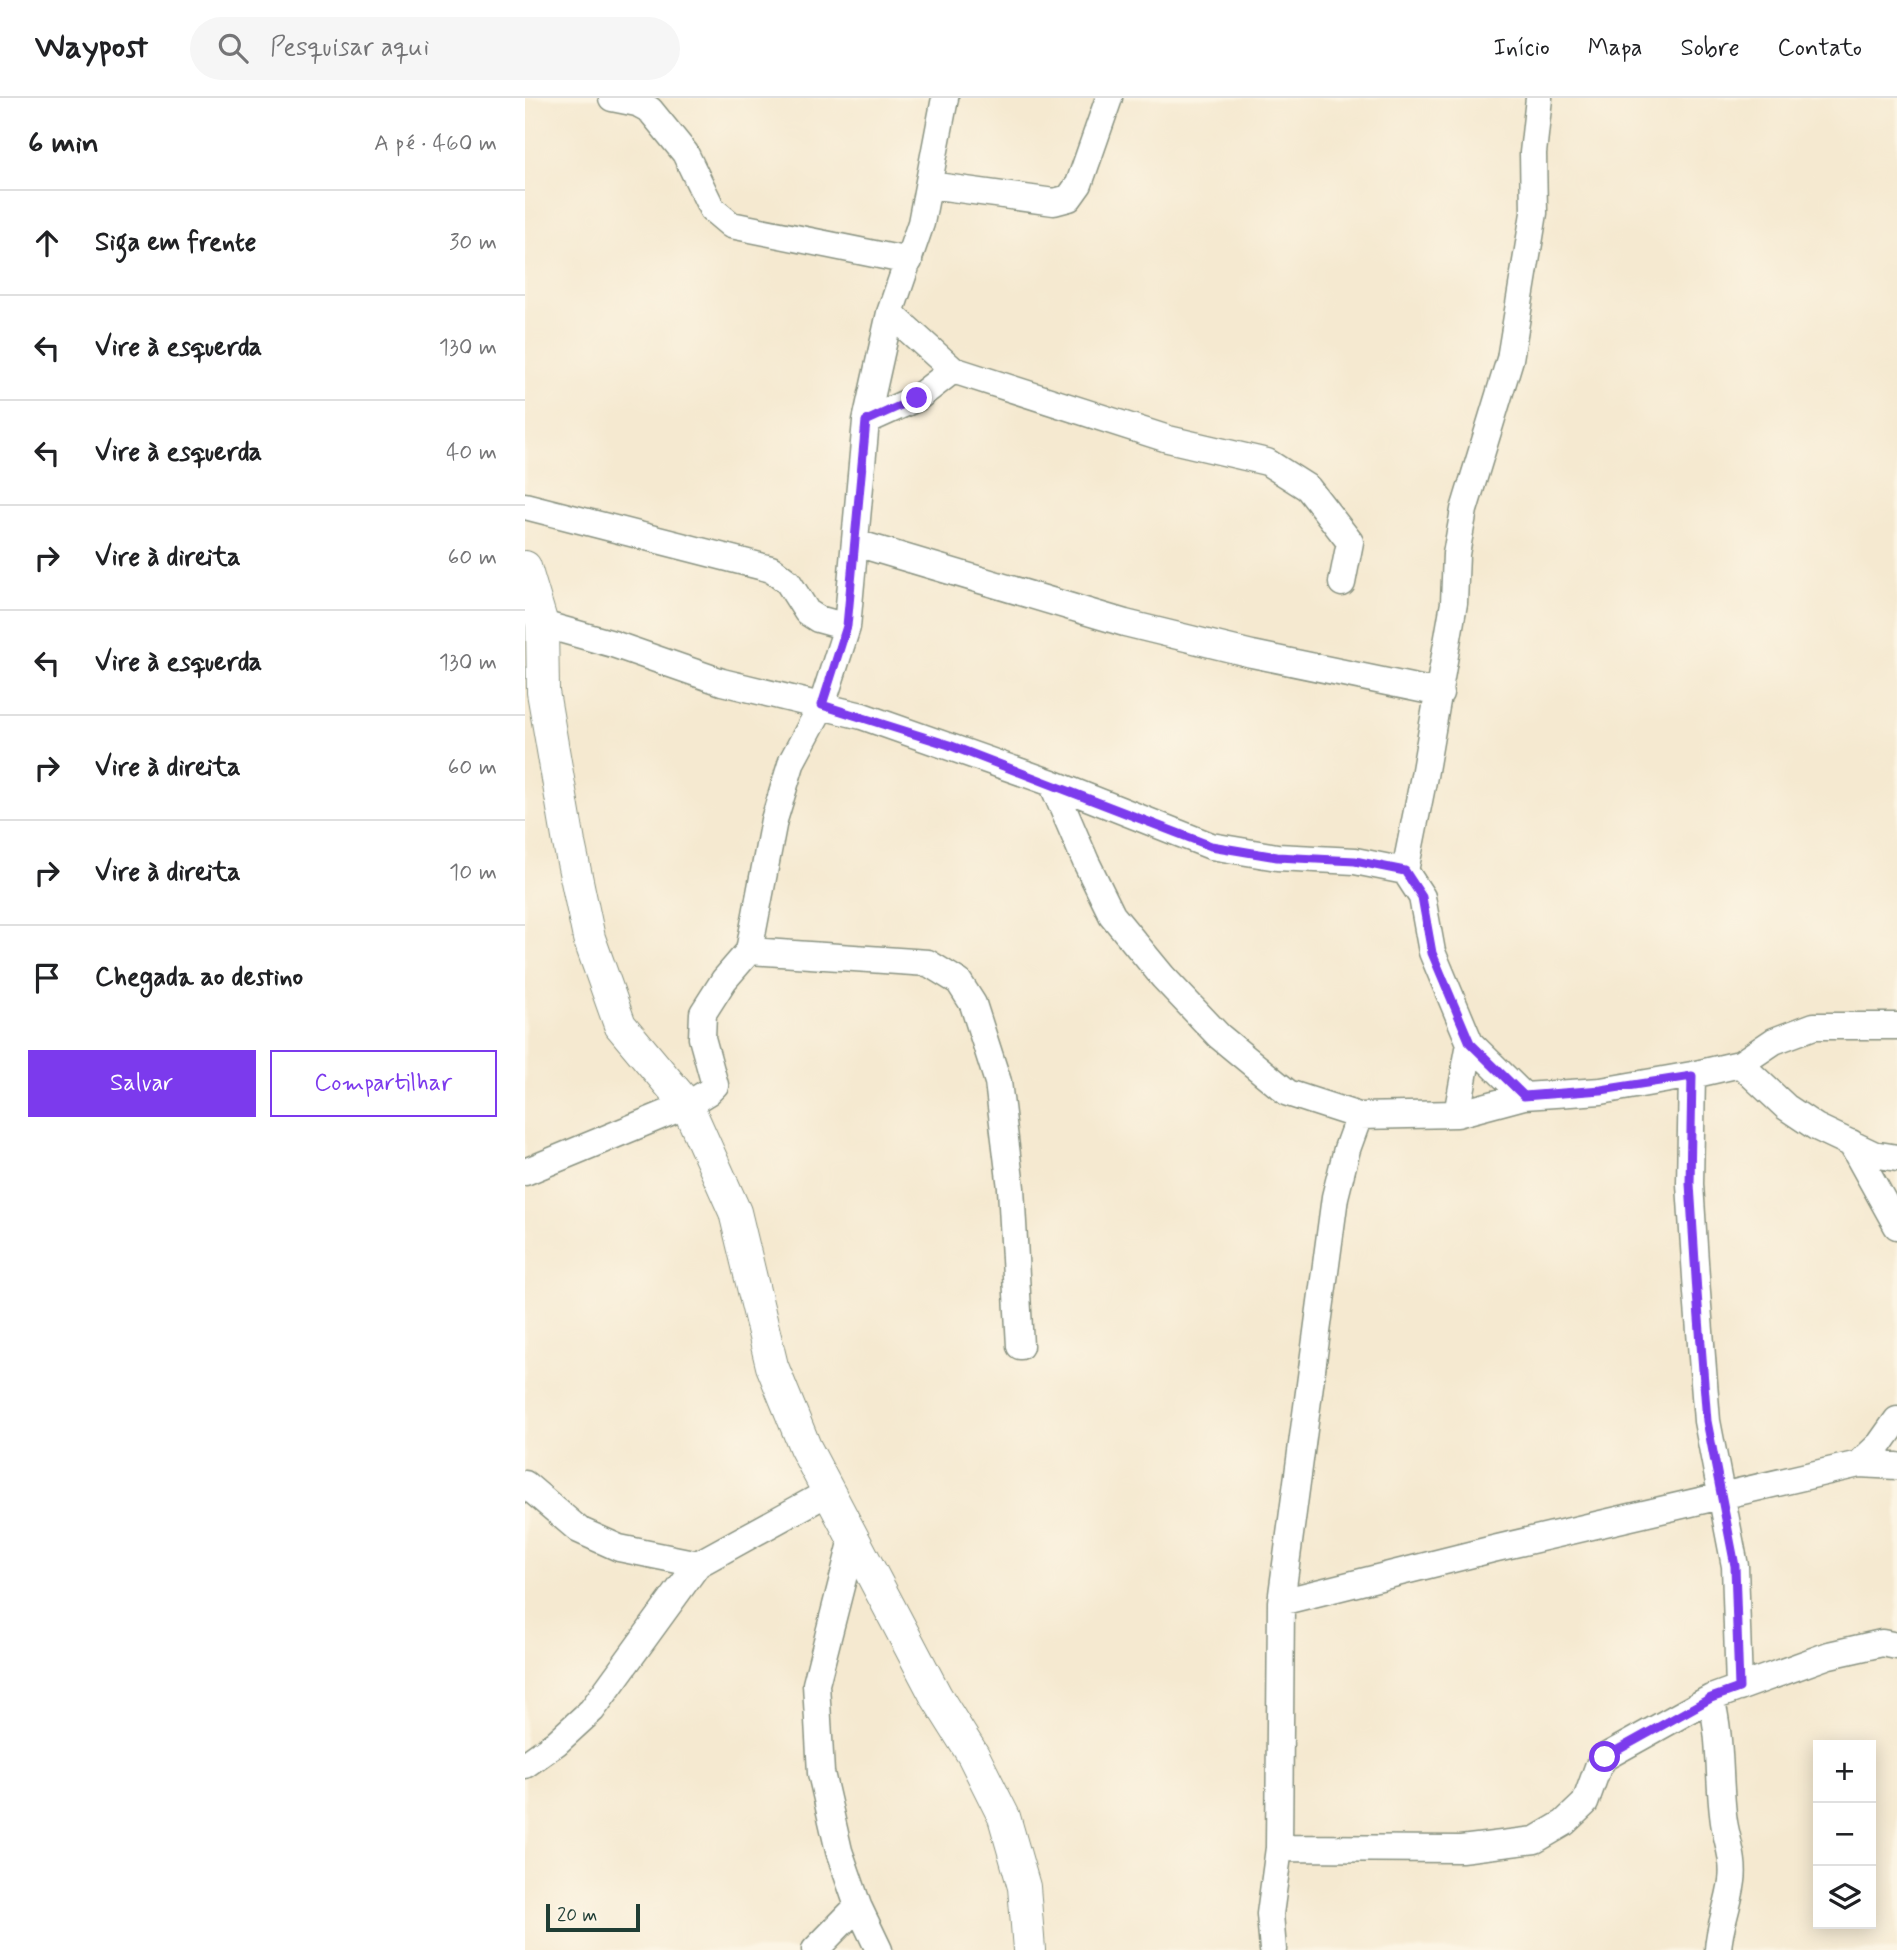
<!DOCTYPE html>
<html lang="pt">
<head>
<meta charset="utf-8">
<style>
	:root { --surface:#fff; --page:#f6f6f6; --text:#202124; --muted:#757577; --line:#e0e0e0; --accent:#7c3aed }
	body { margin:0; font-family:Mynerve,sans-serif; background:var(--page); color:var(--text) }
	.controls { position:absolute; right:21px; bottom:21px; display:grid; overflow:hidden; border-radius:0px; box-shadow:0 4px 18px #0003 }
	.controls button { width:63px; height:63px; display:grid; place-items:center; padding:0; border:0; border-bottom:2px solid var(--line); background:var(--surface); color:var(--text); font:35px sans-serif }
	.scale { position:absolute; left:21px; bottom:18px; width:94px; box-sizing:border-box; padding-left:7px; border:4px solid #1f3d34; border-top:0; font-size:19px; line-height:24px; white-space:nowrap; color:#1f3d34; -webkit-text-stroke:5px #fcf5e5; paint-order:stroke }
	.stop { position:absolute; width:21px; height:21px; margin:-16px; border:5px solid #7c3aed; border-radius:50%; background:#fff }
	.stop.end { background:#7c3aed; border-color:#fff; box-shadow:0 2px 7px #0008 }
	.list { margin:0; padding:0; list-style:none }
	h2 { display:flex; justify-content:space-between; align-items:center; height:91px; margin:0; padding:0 28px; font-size:30px }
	h2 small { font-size:23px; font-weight:400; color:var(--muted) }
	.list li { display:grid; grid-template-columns:46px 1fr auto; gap:21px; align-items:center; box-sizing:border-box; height:105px; padding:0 28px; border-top:2px solid var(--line) }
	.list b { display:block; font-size:26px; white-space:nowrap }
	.list em { font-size:23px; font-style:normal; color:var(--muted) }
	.actions { display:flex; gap:14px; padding:21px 28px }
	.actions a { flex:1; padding:16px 0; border:2px solid var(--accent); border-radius:0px; text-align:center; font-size:24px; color:var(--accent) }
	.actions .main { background:var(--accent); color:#fff }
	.icon { flex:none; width:38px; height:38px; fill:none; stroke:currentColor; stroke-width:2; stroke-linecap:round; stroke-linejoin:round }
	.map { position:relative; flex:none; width:1372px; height:1852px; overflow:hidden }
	header { display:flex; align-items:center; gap:42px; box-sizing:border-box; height:98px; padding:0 35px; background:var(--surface); border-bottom:2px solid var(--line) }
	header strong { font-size:33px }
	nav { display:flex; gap:38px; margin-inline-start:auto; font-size:24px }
	.search { width:490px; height:63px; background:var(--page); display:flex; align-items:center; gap:18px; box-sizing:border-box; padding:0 24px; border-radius:38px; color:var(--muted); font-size:26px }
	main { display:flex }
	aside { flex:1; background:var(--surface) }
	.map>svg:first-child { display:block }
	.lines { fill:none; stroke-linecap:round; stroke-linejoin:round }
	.minor-casing { stroke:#8a9382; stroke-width:29 }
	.tertiary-casing { stroke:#8a9382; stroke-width:34 }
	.minor { stroke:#fff; stroke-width:26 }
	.tertiary { stroke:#fff; stroke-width:32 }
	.route { stroke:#7c3aed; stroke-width:9 }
</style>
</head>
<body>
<header>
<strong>Waypost</strong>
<div class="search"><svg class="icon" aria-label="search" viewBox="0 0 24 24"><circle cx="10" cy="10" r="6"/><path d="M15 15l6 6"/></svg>Pesquisar aqui</div>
<nav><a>Início</a><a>Mapa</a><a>Sobre</a><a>Contato</a></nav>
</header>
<main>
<aside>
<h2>6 min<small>A pé · 460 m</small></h2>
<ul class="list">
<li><svg class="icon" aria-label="ahead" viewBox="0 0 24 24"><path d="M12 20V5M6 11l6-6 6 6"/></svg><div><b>Siga em frente</b></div><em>30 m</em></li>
<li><svg class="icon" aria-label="left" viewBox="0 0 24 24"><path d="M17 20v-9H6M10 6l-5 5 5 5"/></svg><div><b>Vire à esquerda</b></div><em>130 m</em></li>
<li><svg class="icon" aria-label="left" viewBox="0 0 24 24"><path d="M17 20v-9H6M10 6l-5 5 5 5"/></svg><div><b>Vire à esquerda</b></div><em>40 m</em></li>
<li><svg class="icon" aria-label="right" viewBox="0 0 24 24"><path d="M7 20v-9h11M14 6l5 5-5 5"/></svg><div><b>Vire à direita</b></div><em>60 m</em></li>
<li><svg class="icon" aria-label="left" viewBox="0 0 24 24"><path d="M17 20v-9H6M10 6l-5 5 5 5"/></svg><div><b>Vire à esquerda</b></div><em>130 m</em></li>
<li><svg class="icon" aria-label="right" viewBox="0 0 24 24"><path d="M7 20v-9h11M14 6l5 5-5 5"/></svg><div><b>Vire à direita</b></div><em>60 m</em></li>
<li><svg class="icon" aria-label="right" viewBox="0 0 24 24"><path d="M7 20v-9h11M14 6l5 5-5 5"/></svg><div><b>Vire à direita</b></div><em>10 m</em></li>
<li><svg class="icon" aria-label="arrive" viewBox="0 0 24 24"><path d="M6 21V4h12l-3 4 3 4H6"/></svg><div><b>Chegada ao destino</b></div></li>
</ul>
<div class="actions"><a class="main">Salvar</a><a>Compartilhar</a></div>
</aside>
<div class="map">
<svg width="1372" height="1852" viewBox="0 0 1372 1852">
	<rect width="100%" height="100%" fill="#fcf5e5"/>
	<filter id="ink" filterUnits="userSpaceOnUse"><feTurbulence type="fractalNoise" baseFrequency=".0143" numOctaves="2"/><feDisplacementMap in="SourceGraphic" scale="14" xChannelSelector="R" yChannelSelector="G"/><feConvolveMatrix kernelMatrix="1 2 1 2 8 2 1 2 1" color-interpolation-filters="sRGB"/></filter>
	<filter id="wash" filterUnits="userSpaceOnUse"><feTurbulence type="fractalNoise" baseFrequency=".00686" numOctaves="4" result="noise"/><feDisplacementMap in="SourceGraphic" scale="28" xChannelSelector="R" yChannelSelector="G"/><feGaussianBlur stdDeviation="1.57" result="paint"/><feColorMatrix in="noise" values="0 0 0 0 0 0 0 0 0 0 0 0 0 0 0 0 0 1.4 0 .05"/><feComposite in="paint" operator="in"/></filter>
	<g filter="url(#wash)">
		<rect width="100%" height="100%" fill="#f5e9d0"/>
	</g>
	<g filter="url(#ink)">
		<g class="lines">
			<defs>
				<path id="minor" d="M87,0L112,5L125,12L160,55L187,111L206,127L384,163
					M404,87L529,104L544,100L554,86L584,0
					M365,215L428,272
					M341,323L392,300L428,272L643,341L742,364L783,390L825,444L817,485
					M0,408L246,471L263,484L282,514L293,521L322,529
					M331,445L600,525L727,556L915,595
					M17,526L88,546L197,584L337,618L527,685L561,764L587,817L638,879L694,938L763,995L834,1018L932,1016L999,998L1076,993L1167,977L1215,966L1249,943L1289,928H1372
					M527,685L686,748L752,759L830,763L880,773
					M224,853L403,865L434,884L448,906L473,984L486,1090L495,1248
					M1215,966L1261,1009L1291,1029L1348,1056L1372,1060
					M1167,977L1165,1086L1172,1195L1182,1323L1210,1468L1214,1590
					M999,998L945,945L907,854L897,799L880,773L899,678L929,505L931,456L939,412L985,261L1009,115L1008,55L1014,0
					M932,1016L945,945
					M1326,1045L1372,1128
					M0,1074L162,1007L183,994L190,987L177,940L178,915L199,882L224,853L249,722L267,663L297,607L322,529L341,323L365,215L396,125L420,0
					M1372,1322L1355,1346L1334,1366L1372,1368
					M0,1386L54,1432L94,1450L173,1466
					M328,1441L291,1586L296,1675L314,1753L333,1808L354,1852
					M756,1504L968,1451L1334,1366
					M1186,1600C1197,1641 1193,1683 1199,1724C1202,1743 1210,1763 1207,1783C1204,1807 1194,1828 1193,1852
					M0,1667L31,1645L67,1612L173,1466L302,1395
					M754,1750L936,1751L1010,1742L1039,1725L1060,1705L1073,1669L1080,1659L1186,1600L1304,1557L1357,1545L1372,1548
					M290,1852L333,1808
					M748,1852L745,1816L754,1750L756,1504L810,1099L822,1051L834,1018"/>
				<path id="tertiary" d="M0,469L17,526L18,594L44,745L64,840L95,927L162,1007L210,1114L247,1268L280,1349L411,1598L448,1657L479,1719L499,1789L504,1852"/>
			</defs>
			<use href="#minor" class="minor-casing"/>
			<use href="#tertiary" class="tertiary-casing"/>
			<use href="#minor" class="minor"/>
			<use href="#tertiary" class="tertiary"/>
		</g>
	</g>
	<g class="lines" filter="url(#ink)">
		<path class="route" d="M392,300L341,323L322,528L297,607L424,647L686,748L752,759L830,763L880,773L897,799L907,855L945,945L999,998L1076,992L1167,978L1165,1086L1172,1195L1182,1323L1210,1468L1214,1590L1186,1600L1080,1659"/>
	</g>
</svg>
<div class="controls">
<button>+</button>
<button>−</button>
<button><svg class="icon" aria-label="layers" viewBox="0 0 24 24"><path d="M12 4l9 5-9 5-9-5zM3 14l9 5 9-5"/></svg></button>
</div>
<div class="scale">20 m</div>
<div class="stop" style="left:1080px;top:1659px"></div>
<div class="stop end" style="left:392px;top:300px"></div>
</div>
</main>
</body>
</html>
